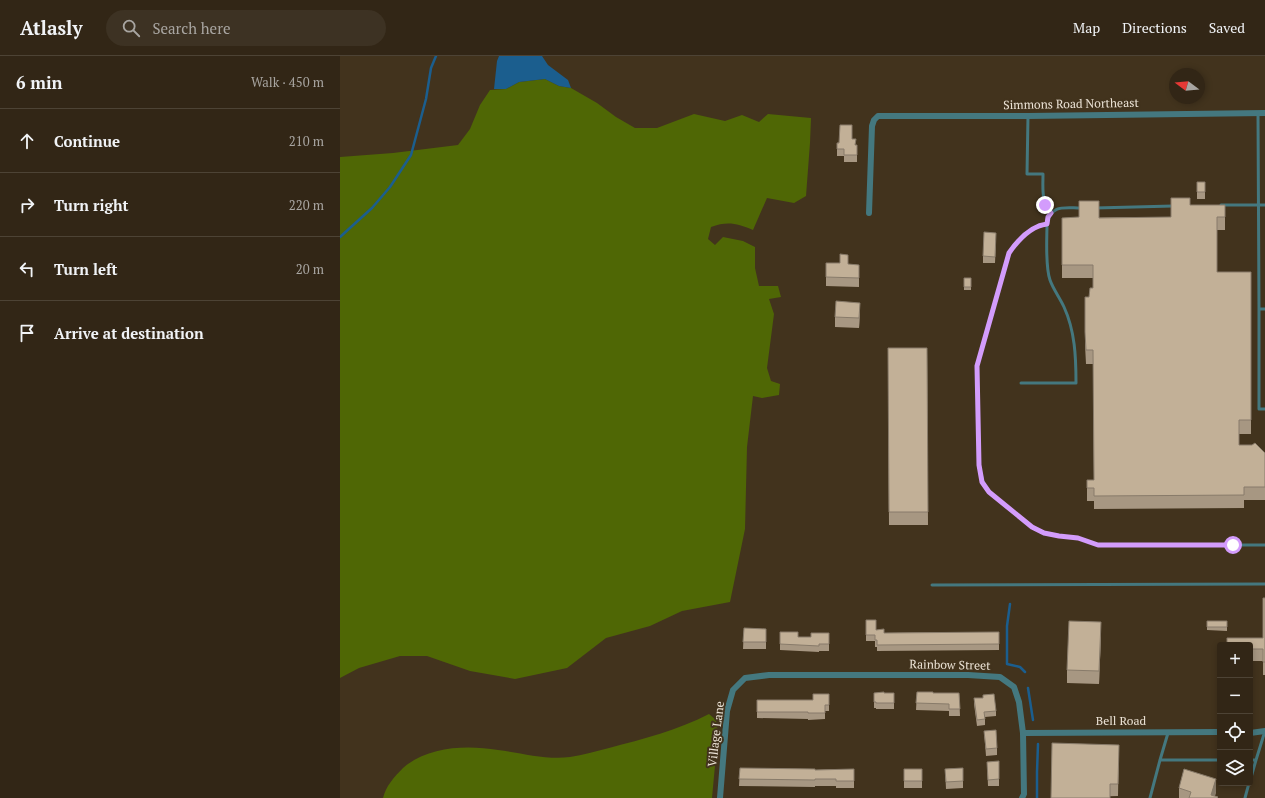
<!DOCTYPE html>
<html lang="en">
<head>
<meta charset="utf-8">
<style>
	:root { --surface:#322616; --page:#3d3223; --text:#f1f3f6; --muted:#a8a5a1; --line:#4d4335 }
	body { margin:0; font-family:"PT Serif",serif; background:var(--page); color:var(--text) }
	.controls { position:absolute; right:12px; bottom:12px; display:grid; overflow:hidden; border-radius:4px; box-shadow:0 2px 6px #0003 }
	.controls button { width:36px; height:36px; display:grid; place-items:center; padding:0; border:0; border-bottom:1px solid var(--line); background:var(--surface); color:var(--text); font:20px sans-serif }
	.compass { position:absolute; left:829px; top:12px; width:36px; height:36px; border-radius:50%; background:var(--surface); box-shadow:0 2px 6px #0003; rotate:286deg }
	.stop { position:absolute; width:12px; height:12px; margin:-9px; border:3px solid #d39cfc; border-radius:50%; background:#fff }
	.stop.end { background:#d39cfc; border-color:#fff; box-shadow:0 1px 4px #0008 }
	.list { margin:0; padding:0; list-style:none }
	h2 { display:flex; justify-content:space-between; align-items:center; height:52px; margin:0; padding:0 16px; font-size:17px }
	h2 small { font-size:13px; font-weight:400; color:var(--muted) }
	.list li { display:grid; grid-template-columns:26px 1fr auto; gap:12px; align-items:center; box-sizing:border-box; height:64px; padding:0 16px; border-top:1px solid var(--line) }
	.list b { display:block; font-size:15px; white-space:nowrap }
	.list em { font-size:13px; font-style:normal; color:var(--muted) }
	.icon { flex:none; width:22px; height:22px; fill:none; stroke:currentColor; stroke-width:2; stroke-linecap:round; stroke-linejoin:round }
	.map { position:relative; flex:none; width:925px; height:742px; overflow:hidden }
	header { display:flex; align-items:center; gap:24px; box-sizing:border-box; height:56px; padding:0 20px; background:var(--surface); border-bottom:1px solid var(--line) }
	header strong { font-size:19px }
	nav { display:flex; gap:22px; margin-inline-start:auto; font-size:14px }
	.search { width:280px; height:36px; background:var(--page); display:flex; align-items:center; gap:10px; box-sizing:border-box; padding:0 14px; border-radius:22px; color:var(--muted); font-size:15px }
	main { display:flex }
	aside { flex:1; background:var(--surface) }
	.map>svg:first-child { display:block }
	.green { fill:#4f6705 }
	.water { fill:#1b5e8e }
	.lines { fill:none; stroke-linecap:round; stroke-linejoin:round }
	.stream { stroke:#1b5e8e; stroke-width:2.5 }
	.service { stroke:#44787f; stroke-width:3 }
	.minor { stroke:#44787f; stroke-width:6 }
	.wall { fill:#a79782 }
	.shaded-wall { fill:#887b6a }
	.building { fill:#c2b097; stroke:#887b6a }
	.route { stroke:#d39cfc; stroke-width:5 }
	.labels { text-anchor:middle; stroke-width:4; stroke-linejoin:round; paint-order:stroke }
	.street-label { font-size:12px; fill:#ebe2d5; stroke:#42331d }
</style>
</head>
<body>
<header>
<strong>Atlasly</strong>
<div class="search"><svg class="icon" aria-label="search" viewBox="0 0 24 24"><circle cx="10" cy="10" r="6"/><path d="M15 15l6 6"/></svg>Search here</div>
<nav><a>Map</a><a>Directions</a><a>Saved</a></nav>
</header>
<main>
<aside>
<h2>6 min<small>Walk · 450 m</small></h2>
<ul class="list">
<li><svg class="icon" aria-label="ahead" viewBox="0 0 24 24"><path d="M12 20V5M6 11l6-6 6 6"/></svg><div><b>Continue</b></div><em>210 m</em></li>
<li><svg class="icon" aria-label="right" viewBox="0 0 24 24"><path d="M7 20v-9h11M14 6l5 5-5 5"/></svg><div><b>Turn right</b></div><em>220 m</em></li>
<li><svg class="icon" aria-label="left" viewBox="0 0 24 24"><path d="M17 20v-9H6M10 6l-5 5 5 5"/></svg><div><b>Turn left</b></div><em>20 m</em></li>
<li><svg class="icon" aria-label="arrive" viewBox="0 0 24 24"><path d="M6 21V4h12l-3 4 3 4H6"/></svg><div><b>Arrive at destination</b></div></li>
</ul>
</aside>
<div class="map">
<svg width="925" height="742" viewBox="0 0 925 742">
	<rect width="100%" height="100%" fill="#42331d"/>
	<path class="green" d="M205,23L219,30L231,32L257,47L276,61L295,72H317L354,58L385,65L402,59L419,66L428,58L471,62L470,87L466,140L454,147L427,142L413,174C397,167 387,165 371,171L368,183L375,189L383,181L403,185L415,191V212L419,230H438L441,241L429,243L434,258L427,312L431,325L440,328L439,339L422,342L413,340L407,391L405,473L390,546L342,555L310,570L266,582L227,612L175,623L130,615L87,600H60L19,612L0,622V101L53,97L118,89L130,73L140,49L150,34L166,33L179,26Z
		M369,658L376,664L378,677L372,742H43C46,730 54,721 63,712C88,690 127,689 158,694C182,697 206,704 230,701C243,699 256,695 269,692C303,683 338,674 369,658Z"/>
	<path class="water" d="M159,0H202L208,9L228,24L231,32L219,30L205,23L179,26L166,33H154L157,5Z"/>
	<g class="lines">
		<path class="stream" d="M0,181L32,152L50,131L71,99L86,43L91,12L96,0
			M670,548L667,570V608L680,611L685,616
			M688,632L693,664
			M697,742V716L698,688"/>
		<path class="service" d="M918,57L919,253
			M688,60L687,118H703C703,134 701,144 711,157
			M881,149H925
			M755,152L833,150
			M707,168C690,170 678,183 669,197L637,310L639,409L643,426L649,436L692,471L704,477L719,480L738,482L758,489H925
			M925,253H919V353H925
			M681,327H736C736,301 735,275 724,251C720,242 713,233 710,224C705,210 707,183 707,168C711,148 724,152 741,152
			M592,529L925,528
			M828,677L820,704H880
			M910,704H916L925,675
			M910,725L916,704
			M810,742L820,704
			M905,742L909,727"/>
		<path class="minor" d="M529,157L532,70L534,64L538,60H688L925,57
			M683,677L880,676
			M910,677L925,675
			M380,742L387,655L393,634L405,622L429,619H628L660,621L674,631L679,646L683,677L684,738L682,742"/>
	</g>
	<path class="wall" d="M512,83L515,89H517V106H504V100H497V87Z
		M857,126H865V143H857Z
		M850,149H885V174H877V216H911V378H899V389L925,397V444H904V452L754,453V445H747V424H754L753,308H746L745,289V241H749L753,232V222H722V162L831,161Z
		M656,184L655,207H643V200Z
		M486,207L519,209V231L486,230Z
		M624,222H631V234H624Z
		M520,257L519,272L495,271V261Z
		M548,292H587L588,469H549Z
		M925,542V619H923V605H910V589L923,582Z
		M526,564L536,574L544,577L659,576V594L537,595V591H535V585H526Z
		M867,565H887V575L867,574Z
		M404,572L426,573V593H403Z
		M440,576L458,581H471L489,577V595H479V596L440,594Z
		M761,580L759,628L727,627V614Z
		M577,636L593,637H619L620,660H609V655L576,654Z
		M534,637H554V653H536V652H534Z
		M489,638V655H485V663L468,664V663L417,662V644H473Z
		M634,642L656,655V660L645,661V669L637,670L634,648Z
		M644,675L657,692V699L646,700Z
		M779,689L778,740L711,742Z
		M647,706L659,723V730H648Z
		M400,712L475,714L514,713V732H496V730H475V731L399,730Z
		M623,712V732L606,733L605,713Z
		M564,713H582V732H564Z
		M839,732L876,736L875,740L878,742H839Z"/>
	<path class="shaded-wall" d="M520,247V257L519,272V262Z
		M761,566V580L759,628V615Z
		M876,723V736L874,742L871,739Z"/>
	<path class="building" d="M500,69H512V83H516L515,89H517V99H504V93H497V87H499Z
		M857,126H865V136H857Z
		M831,142H850V149H885V161H877V216H911V364H899V389H912L915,387L925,397V431H904V439L754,440V432H747V424H754L753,294H746L745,276V241H749L750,232H753V209H722V162L739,161V145H759V162L831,161Z
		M644,176L656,177L655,201L643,200Z
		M500,198L508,199V208L519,209V222L486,221V207H500Z
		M624,222H631V231H624Z
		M496,245L520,247L519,262L495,261Z
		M548,292H587L588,456H549Z
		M923,542H925V606H923V593H910V589H887V582H923Z
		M526,564H536V574L544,573V577L659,576V588L537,589V584H535V579H526Z
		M729,565L761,566L759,615L727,614Z
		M867,565H887V571H867Z
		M404,572L426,573V586H403Z
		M440,576H458V581H471V577H489V588H479V590L440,588Z
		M544,636V637H554V647H536V646H534V637Z
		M577,636H593V637H619L620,653H609V648L576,647Z
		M473,638H489V649H485V657H468V656H417V644H473Z
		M654,638L656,655L644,656L645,663L637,664L634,642H643V639Z
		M656,674L657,692L646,693L644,675Z
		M712,687L779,689L778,728H770V742H711Z
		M659,705V723L648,724L647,706Z
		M400,712L475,713V714L514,713V725H496V723H475V724L399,723Z
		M623,712V725L606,726L605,713Z
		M564,713H582V725H564Z
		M844,713L876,723L871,739L878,741L877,742H849L851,736L839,732Z"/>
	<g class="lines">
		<path class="route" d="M705,149L711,157L708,161L707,168C690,170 678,184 669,197L637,310L639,409L642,426L649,436L692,471L704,477L719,480L738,482L758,489H893"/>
	</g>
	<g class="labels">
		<g class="street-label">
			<text transform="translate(731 48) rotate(-1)" y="4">Simmons Road Northeast</text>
			<text transform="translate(610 609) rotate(1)" y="4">Rainbow Street</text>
			<text x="781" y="669">Bell Road</text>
			<text transform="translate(376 678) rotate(-83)" y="4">Village Lane</text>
		</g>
	</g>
</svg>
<div class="controls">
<button>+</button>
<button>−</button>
<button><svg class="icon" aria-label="locate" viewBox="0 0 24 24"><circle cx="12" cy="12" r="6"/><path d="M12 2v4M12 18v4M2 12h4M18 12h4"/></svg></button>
<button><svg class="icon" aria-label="layers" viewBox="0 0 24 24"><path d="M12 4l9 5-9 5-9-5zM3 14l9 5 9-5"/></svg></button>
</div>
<svg class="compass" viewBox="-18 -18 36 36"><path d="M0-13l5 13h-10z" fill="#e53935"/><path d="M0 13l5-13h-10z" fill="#a8a5a1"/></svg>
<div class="stop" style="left:893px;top:489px"></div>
<div class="stop end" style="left:705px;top:149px"></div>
</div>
</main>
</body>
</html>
